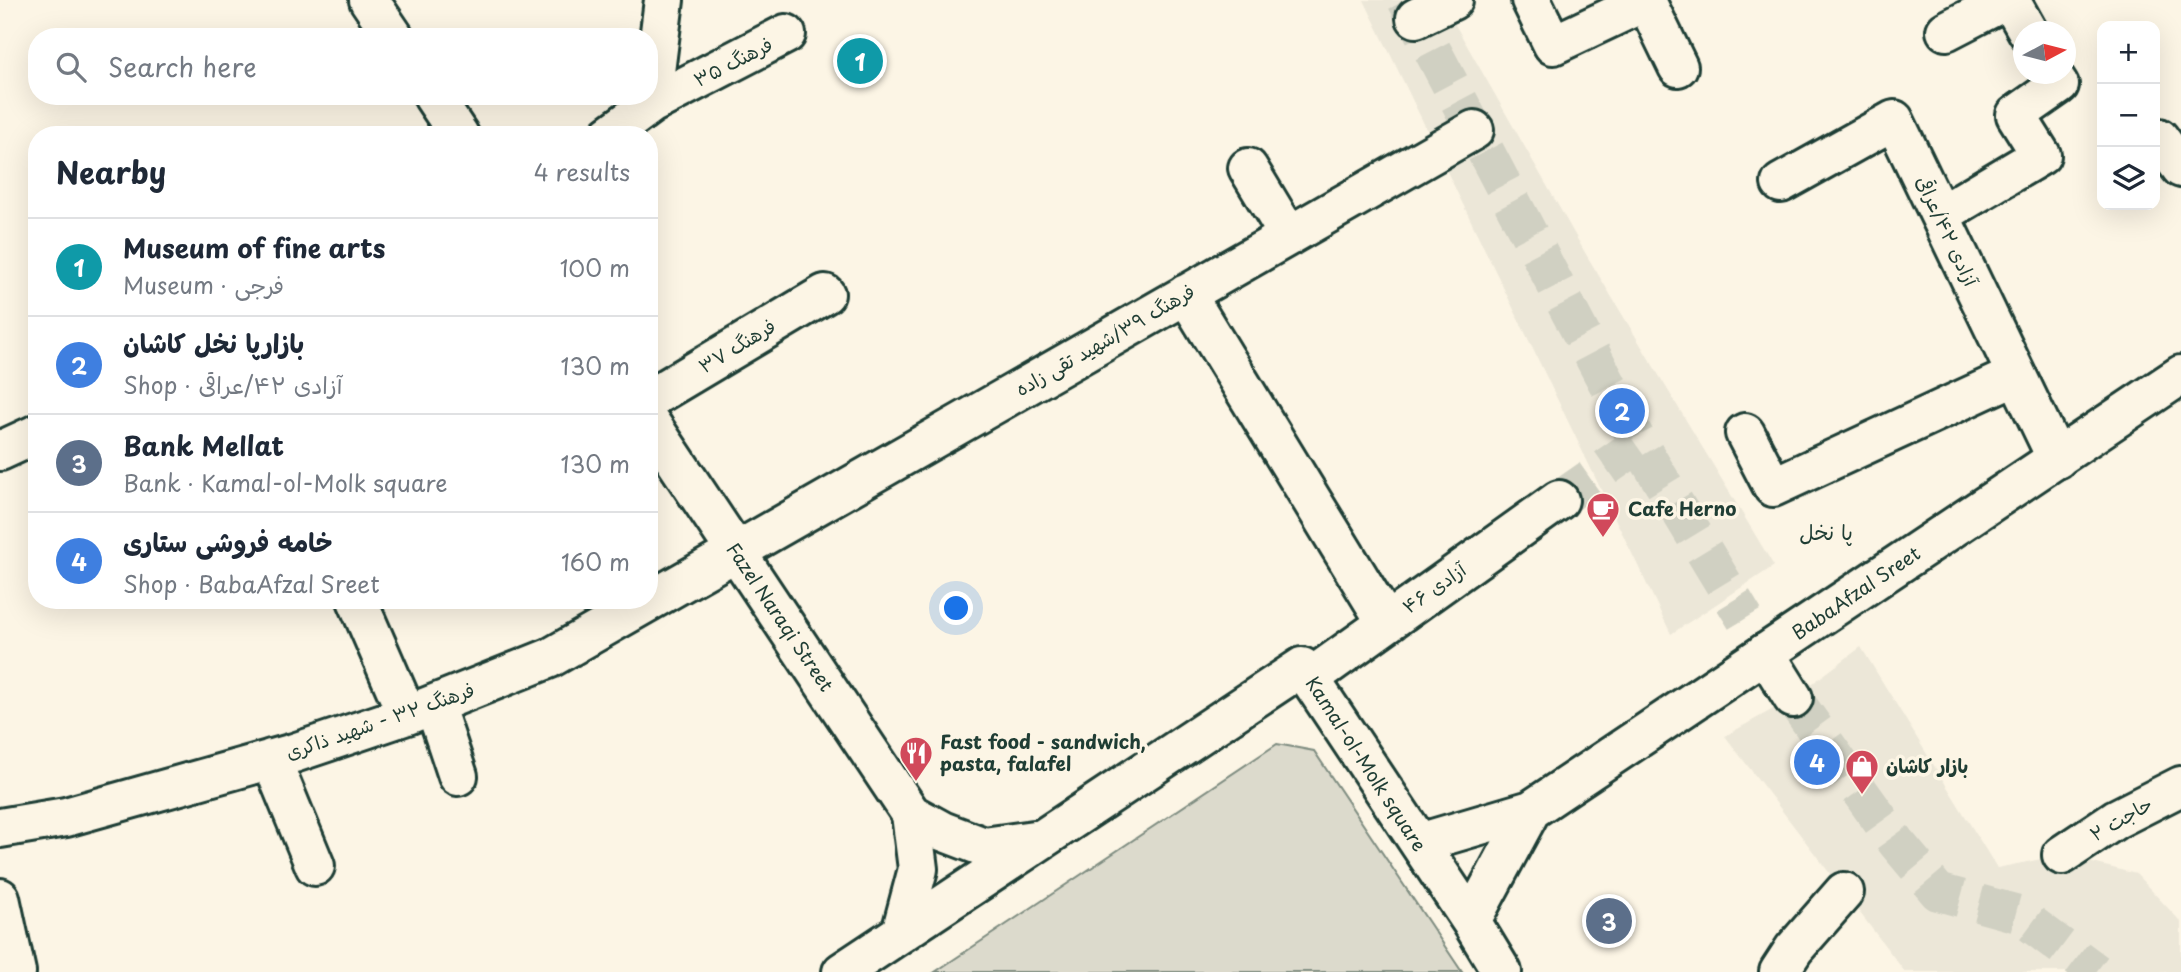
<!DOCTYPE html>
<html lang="en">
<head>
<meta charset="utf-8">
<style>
	:root { --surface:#fff; --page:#f2f2f3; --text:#1f2937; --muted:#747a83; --line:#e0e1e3; --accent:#111827 }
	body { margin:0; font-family:"Playpen Sans","Playpen Sans Arabic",sans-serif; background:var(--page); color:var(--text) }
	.controls { position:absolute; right:21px; top:21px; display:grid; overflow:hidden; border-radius:14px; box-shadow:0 7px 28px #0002 }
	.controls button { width:63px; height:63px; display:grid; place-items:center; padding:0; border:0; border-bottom:2px solid var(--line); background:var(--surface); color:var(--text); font:35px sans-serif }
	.compass { position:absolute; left:2013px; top:21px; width:63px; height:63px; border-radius:50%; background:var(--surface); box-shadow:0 7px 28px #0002; rotate:83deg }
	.you { position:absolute; left:957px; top:609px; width:24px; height:24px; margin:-18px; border:5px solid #fff; border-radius:50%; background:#1a73e8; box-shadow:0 0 0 10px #1a73e833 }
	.badge { display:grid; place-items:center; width:46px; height:46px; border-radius:50%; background:var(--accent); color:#fff; font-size:23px; font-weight:700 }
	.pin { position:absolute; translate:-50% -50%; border:4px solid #fff; box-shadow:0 2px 7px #0006 }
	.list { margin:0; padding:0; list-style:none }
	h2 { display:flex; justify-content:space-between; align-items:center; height:91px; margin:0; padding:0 28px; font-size:30px }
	h2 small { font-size:23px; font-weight:400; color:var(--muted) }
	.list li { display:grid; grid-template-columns:46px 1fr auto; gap:21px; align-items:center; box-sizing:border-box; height:98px; padding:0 28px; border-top:2px solid var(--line) }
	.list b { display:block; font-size:26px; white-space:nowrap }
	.list p { margin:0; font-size:23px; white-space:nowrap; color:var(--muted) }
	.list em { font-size:23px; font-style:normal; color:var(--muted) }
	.icon { flex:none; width:38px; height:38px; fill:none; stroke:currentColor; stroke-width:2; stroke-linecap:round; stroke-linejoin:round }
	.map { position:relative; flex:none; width:2181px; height:972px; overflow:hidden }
	.search { position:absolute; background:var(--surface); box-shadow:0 7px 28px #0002; left:28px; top:28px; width:630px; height:77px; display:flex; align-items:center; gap:18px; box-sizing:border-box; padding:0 24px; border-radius:28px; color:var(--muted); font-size:26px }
	.panel { position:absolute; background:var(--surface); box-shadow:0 7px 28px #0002; left:28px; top:126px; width:630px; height:483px; border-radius:28px }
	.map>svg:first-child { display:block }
	.built { fill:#ece7d8 }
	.green { fill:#dcdacc; stroke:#7e8c80; stroke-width:2 }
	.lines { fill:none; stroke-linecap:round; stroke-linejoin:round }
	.minor-tunnel { stroke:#d0d0c2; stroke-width:38; stroke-dasharray:38 19; stroke-linecap:butt }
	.minor-casing { stroke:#1f3d34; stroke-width:44 }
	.major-casing { stroke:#1f3d34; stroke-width:44 }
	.minor { stroke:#fcf5e5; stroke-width:38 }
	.major { stroke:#fcf5e5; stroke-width:38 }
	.labels { text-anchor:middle; stroke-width:7; stroke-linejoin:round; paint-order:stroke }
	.street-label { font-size:19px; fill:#1f3d34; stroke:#fcf5e5 }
	.poi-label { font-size:19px; font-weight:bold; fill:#1f3d34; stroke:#fcf5e5; text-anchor:start }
	.neighbourhood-label { font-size:21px; fill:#1f3d34; stroke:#fcf5e5 }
</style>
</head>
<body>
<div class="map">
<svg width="2181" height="972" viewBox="0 0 2181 972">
	<rect width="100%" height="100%" fill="#fcf5e5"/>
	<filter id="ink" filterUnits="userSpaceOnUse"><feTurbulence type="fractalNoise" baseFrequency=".0143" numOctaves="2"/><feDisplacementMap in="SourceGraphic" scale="14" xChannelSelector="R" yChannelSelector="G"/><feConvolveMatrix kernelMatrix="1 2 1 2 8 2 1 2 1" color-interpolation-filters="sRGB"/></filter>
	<g filter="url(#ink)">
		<path class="built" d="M1364,0H1441L1587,256L1774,566L1671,634Z
			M1861,647L1997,868L2062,855L2136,874L2181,922V972H1905L1725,736L1793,698Z"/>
		<path class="green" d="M1277,744L1314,751L1462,972H935Z"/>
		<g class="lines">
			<path class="minor-tunnel" d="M1406,0L1639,444L1745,619
				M1559,500L1639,444
				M1793,698L1896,842L1938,892L2018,914L2096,972"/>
			<defs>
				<path id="minor" d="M1531,0L1553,45L1646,1L1678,67
					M2010,0L2028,32
					M1416,18L1453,0
					M1946,31L2006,0
					M651,104L664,0
					M609,135L651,104L786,34
					M2159,138L2181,168
					M1248,168L1289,236
					M1781,183L1894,120L2057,459
					M1940,215L2041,155L2016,115L2059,85L2052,74
					M1186,294L1386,622
					M649,399L825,294
					M1745,433L1773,487L2016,375
					M0,451L37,434
					M357,600L407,715
					M1765,653L1793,698
					M1310,678L1559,500
					M434,704L458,776
					M271,759L315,866
					M0,828L66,817L294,753L407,715L550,658L1474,130
					M2062,855L2116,819L2181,786
					M0,898L16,972
					M1779,972L1794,949L1844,892"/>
				<path id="major" d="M369,0L394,37
					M433,96L459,135
					M649,421L911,814L942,831L984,847L1034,840
					M1419,843L1531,810L2181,375
					M1471,921L1531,810
					M901,933L918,869L911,814
					M842,972L1302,667L1471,921L1502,972"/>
			</defs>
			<use href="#minor" class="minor-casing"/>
			<use href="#major" class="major-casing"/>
			<use href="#minor" class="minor"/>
			<use href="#major" class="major"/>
		</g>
	</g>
	<defs>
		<symbol id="cafe-pin" viewBox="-11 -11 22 30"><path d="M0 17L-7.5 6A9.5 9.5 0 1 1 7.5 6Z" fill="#d1495b" stroke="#fcf5e5"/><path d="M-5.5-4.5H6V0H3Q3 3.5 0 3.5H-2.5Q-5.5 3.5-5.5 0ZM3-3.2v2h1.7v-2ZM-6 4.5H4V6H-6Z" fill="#fff"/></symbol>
		<symbol id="restaurant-pin" viewBox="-11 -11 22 30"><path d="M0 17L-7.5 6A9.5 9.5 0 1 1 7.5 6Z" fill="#d1495b" stroke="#fcf5e5"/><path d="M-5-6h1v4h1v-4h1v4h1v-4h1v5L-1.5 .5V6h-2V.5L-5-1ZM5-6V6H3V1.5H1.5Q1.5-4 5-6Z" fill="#fff"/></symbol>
		<symbol id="shop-pin" viewBox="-11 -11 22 30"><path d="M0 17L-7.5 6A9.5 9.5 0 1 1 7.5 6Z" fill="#d1495b" stroke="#fcf5e5"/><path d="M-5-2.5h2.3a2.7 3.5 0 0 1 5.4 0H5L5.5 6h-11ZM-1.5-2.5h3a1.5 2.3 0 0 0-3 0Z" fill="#fff"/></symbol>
	</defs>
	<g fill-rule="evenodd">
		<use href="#cafe-pin" x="1584" y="490" width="38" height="52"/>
		<use href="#restaurant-pin" x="897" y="734" width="38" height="52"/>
		<use href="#shop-pin" x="1843" y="747" width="38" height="52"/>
	</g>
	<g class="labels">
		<g class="street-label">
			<text transform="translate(733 62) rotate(-27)" y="7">فرهنگ ۳۵</text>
			<text transform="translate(1947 231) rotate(65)" y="7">آزادی ۴۲/عراقی</text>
			<text transform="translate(1105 340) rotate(-30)" y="7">فرهنگ ۳۹/شهید تقی زاده</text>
			<text transform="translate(737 346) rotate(-31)" y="7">فرهنگ ۳۷</text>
			<text transform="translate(1434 588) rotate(-35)" y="7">آزادی ۴۶</text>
			<text transform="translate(1856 593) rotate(-34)" y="7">BabaAfzal Sreet</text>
			<text transform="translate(780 617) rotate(56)" y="7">Fazel Naraqi Street</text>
			<text transform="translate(380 721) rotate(-19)" y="7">فرهنگ ۳۲ - شهید ذاکری</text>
			<text transform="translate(1366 764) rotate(57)" y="7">Kamal-ol-Molk square</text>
			<text transform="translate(2121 819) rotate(-30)" y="7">حاجت ۲</text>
		</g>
		<g class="poi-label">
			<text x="1628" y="516">Cafe Herno</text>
			<text x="940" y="749">Fast food - sandwich,<tspan x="940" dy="22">pasta, falafel</tspan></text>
			<text x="1886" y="773">بازار کاشان</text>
		</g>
		<g class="neighbourhood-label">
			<text x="1826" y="540">پا نخل</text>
		</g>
	</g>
</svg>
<div class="controls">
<button>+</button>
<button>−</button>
<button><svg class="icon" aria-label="layers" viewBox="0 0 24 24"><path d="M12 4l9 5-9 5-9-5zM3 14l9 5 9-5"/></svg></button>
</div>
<svg class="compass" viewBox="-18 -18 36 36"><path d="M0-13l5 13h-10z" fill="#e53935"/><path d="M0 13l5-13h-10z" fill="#747a83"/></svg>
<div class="you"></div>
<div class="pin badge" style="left:860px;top:61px;background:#0f9aa8">1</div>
<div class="pin badge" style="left:1622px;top:411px;background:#3f7fe0">2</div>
<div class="pin badge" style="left:1609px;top:921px;background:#5c6f8a">3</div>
<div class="pin badge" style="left:1817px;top:762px;background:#3f7fe0">4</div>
<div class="search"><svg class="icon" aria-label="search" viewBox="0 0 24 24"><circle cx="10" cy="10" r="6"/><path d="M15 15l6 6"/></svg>Search here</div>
<section class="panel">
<h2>Nearby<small>4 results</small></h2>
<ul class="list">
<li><span class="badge" style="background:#0f9aa8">1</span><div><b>Museum of fine arts</b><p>Museum · فرجی</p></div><em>100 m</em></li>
<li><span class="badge" style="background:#3f7fe0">2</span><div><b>بازارپا نخل کاشان</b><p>Shop · آزادی ۴۲/عراقی</p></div><em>130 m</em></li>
<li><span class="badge" style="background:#5c6f8a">3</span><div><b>Bank Mellat</b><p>Bank · Kamal-ol-Molk square</p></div><em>130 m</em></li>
<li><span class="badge" style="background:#3f7fe0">4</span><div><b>خامه فروشی ستاری</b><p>Shop · BabaAfzal Sreet</p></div><em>160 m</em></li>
</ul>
</section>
</div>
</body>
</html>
